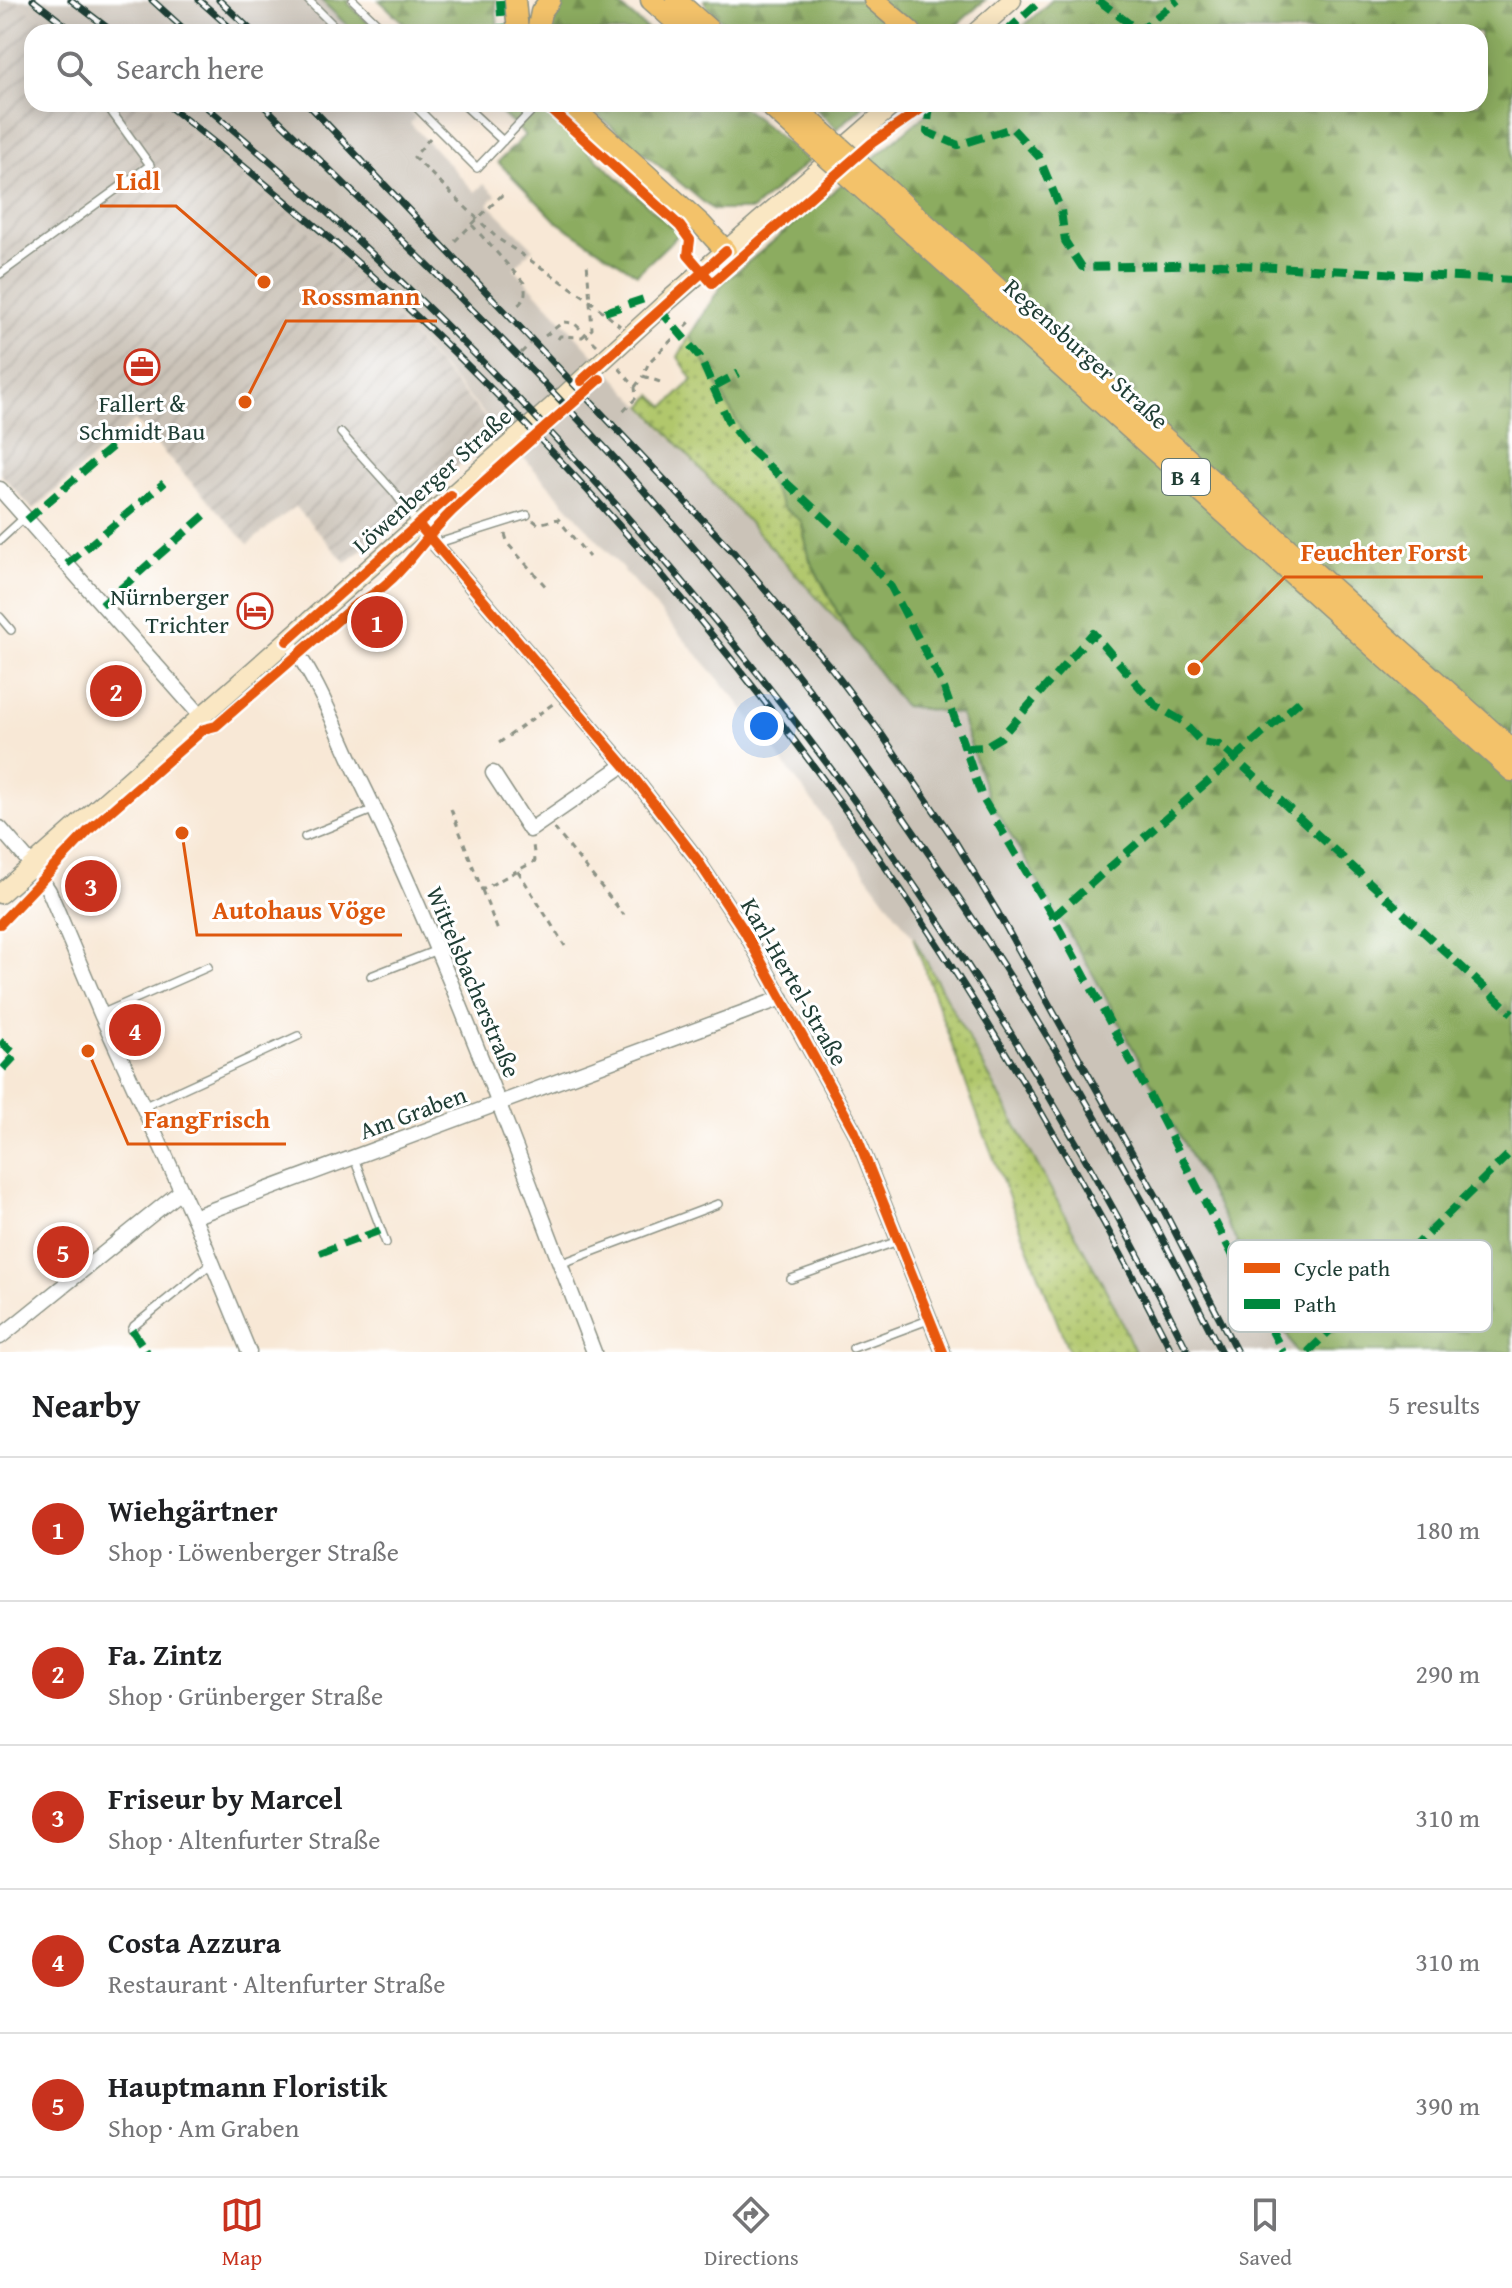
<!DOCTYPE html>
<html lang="en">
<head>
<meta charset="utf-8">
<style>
	:root { --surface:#fff; --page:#f2f2f2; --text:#202124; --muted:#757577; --line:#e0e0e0; --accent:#c8321e }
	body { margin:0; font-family:"Gentium Book Plus",serif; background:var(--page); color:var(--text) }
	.you { position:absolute; left:764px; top:726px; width:28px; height:28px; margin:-20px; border:6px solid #fff; border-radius:50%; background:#1a73e8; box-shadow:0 0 0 12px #1a73e833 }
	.badge { display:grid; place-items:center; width:52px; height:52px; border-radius:50%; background:var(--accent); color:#fff; font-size:26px; font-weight:700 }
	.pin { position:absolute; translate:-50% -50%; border:4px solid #fff; box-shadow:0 2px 8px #0006 }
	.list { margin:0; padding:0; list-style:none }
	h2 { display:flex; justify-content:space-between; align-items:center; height:104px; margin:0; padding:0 32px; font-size:34px }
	h2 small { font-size:26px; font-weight:400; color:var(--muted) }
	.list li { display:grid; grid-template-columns:52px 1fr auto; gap:24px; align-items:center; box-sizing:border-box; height:144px; padding:0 32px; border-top:2px solid var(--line) }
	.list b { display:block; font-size:30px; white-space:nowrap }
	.list p { margin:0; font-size:26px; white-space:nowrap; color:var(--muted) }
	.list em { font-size:26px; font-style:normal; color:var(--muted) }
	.icon { flex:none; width:44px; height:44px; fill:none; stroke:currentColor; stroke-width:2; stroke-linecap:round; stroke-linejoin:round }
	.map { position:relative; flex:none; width:1512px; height:1352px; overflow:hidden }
	.search { position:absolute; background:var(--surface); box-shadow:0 4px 20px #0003; left:24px; right:24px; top:24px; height:88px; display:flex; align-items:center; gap:20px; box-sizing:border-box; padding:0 28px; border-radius:24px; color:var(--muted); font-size:30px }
	.sheet { height:824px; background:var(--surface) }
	nav { display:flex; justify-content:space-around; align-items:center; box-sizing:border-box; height:112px; border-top:2px solid var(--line); background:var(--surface); font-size:22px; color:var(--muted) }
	nav a { display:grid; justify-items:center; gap:4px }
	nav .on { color:var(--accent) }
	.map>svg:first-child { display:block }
	.industrial { fill:url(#industrial-furrows) }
	.railway { fill:#cbc3b8 }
	.grass { fill:url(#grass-dots); stroke:#688250; stroke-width:2 }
	.forest { fill:url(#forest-firs); stroke:#56744a; stroke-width:2 }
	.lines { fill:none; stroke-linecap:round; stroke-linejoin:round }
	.lane-casing { stroke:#8c9285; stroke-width:10 }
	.street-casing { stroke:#8c9285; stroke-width:17 }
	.secondary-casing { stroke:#8c9285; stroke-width:21 }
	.primary-casing { stroke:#8c9285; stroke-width:23 }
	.path { stroke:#8c9285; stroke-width:3; stroke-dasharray:6 6; stroke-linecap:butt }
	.lane { stroke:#fff; stroke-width:7 }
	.street { stroke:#fff; stroke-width:14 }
	.secondary { stroke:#fae7c3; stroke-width:18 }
	.primary { stroke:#f3c26a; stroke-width:20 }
	.rail-casing { stroke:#1f3d34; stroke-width:7 }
	.rail { stroke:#fff; stroke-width:4; stroke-dasharray:12; stroke-linecap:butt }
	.primary-bridge-casing { stroke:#8c9285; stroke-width:23; stroke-linecap:butt }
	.primary-bridge { stroke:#f3c26a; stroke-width:20 }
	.quiet { stroke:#00873e; stroke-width:8; stroke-dasharray:16 8; stroke-linecap:butt }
	.cycleway-casing { stroke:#fff; stroke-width:15 }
	.cycleway { stroke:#e8590c; stroke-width:10 }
	.labels { text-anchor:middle; stroke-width:6; stroke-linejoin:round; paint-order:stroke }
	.shield { fill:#fff; stroke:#627771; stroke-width:2 }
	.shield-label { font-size:22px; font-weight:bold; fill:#1f3d34 }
	.street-label { font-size:24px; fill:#1f3d34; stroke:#fff }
	.poi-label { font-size:24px; fill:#1f3d34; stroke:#fff }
	.key { fill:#fff; stroke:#bcc5c2; stroke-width:2 }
	.key-label { font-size:22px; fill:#1f3d34 }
	.leader { fill:none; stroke:#de580e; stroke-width:3 }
	.callout-dot { fill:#de580e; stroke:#fff; stroke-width:3 }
	.callout-label { font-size:26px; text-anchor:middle; font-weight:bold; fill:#de580e; stroke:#fff; stroke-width:6; stroke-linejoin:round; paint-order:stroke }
</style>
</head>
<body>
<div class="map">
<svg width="1512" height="1352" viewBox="0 0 1512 1352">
	<defs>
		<pattern id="industrial-furrows" width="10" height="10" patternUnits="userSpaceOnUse" patternTransform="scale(2)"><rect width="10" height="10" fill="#cbc3b8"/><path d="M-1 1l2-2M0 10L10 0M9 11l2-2" fill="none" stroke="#aea89f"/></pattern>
		<pattern id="grass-dots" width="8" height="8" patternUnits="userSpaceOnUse" patternTransform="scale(2)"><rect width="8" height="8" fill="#b1c76c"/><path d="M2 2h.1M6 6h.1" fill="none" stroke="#8fa35a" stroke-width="1.8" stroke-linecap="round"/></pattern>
		<pattern id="forest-firs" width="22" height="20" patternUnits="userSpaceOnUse" patternTransform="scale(2)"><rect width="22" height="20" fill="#8cac60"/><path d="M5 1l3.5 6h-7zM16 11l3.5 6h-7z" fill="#728d50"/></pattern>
	</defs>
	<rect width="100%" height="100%" fill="#fff"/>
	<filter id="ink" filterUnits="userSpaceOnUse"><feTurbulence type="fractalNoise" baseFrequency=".0125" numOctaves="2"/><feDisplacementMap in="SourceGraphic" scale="16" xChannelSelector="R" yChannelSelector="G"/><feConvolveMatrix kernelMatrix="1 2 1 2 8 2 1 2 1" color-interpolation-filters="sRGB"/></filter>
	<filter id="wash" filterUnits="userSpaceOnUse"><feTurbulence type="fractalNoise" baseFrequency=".006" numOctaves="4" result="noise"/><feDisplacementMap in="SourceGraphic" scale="32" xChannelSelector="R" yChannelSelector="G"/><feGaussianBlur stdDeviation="1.8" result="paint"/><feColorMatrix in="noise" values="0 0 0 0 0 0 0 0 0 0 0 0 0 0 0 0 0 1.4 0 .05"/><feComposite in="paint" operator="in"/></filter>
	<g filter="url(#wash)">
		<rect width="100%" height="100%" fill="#f8e8d6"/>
		<path class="industrial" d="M0,0H16L59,32H32V104H151L155,107L154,111L163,117L165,115L293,217L358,275L498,432L346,563L295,506L248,544L135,421L33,510L0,473Z"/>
		<path class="railway" d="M16,0H321L354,32H59Z
			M151,104H403L415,117L410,123L475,192L484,184L496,195L488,204L533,248L514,268L848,632L904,706L960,714L988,797L1094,976L1296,1352H1135L1113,1303L913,937L736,699L572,511L358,275L293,217L165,116L163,118L153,110L155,107Z"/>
		<path class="grass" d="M690,335L783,507L801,521L810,561L848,632L643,406L652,395L665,407L693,380L678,357Z
			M913,937L1113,1303L1135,1352H1069L982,1128Z"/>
		<path class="forest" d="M321,0H350L348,3L378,32H354Z
			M379,0H496L498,32H413Z
			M575,0H613L651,32H546V24L559,4Z
			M704,0H985L949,32H734L707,7Z
			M1052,0H1512V1352H1296L1094,976L988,797L960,714L904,706L848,632L810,560L801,521L783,507L690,335L723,283L938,104H1480V32H1017Z
			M491,104H537L679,234L637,274L557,222L498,162L525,135Z
			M584,104H739L809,161L752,210H713Z
			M811,104H866L837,129Z"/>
	</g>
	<g filter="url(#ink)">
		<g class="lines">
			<defs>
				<path id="lane" d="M308,0L340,32
					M353,0L386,32
					M413,104L477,168L538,104
					M463,104L503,141
					M0,274L150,165L106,104
					M341,433L394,492L417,523
					M0,540L25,517
					M435,544L527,515
					M0,617L11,630
					M305,837L375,809
					M371,976L437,950
					M101,1014L208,967
					M143,1107L298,1036
					M354,1158L386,1243
					M560,1264L718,1204
					M791,1279L898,1241
					M132,1330L134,1326L212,1263
					M853,1348L931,1319"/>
				<path id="street" d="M0,489L201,716
					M418,524L624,765L696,858L745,932L855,1132L943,1352
					M287,641C313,668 338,733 355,769C448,957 518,1156 594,1352
					M493,773L530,830L624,765
					M0,828L32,865L49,891L101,1014L196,1223L249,1352
					M193,1217L782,998
					M0,1337L181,1191"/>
				<path id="secondary" d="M976,32L1012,0
					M0,894L553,406L669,300L894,104"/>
				<path id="primary" d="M515,0L518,32
					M651,0L687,32
					M676,0L712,32
					M874,0L911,32
					M537,32L541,12L550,0
					M569,104L702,225L726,251
					M768,104L802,135
					M792,104L813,123
					M869,173L1512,749
					M858,185L1512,771"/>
			</defs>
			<use href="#lane" class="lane-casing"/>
			<use href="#street" class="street-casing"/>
			<use href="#secondary" class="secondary-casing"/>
			<use href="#primary" class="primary-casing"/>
			<path class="path" d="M430,138L414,157L497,238L588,299L620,326
				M472,225L524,283C526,293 526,299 517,306
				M455,241L503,194
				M545,336L563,322L574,323L597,345
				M558,339L560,336L582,337L592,329L587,262
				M521,353L530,344
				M619,368L635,387L636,398L620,415
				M660,382L643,376L649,362L691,321
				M635,387L643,376
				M533,520L538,524L558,519L589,557
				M505,534L508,544L548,589
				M499,743L554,703
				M451,809L482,890L535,861L533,845
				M554,828L624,915
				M518,871L565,946
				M482,890L498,931"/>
			<use href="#lane" class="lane"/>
			<use href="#street" class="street"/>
			<use href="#secondary" class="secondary"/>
			<use href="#primary" class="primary"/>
			<defs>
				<path id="rail" d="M33,0L74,32
					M71,0L113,32
					M152,0L187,32
					M199,0L235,32
					M219,0L253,32
					M166,104C266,183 364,264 455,353C750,641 986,985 1172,1352
					M203,104C614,448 950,871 1188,1352
					M262,104C403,241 545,376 674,525C892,775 1074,1055 1221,1352
					M308,104L735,554L832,669L880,732L955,841L997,911L1159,1201L1237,1352"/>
			</defs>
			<use href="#rail" class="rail-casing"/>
			<use href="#rail" class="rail"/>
			<defs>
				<path id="primary-bridge" d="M813,123L869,173
					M802,135L858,185"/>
			</defs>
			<use href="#primary-bridge" class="primary-bridge-casing"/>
			<use href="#primary-bridge" class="primary-bridge"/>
			<path class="quiet" d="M500,0L502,32
				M1098,0L1139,31L1178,0
				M1006,32L1041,0
				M930,104L927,132L958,145L1012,128L1039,157L1061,210L1065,241L1082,267L1220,264L1512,280
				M659,309L700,357L729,423L748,447L859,550L891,587L943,685L982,797L1053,917L1156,1108L1283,1352
				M605,312L647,298
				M715,386L739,373
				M27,520L121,439
				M67,564L164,483
				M102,605L206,514
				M965,748L984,747L1001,737L1093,633L1155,705L1182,721L1201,742L1220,745L1512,1013
				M1053,917L1301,700
				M0,1041L16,1055L0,1072
				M320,1253L381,1230
				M132,1330L147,1352
				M1308,1352L1512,1151"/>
			<defs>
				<path id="cycleway" d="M545,104L680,226L690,240L688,255L712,283L872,143L928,104
					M581,381L726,251
					M418,524L624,765L696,858L745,932L855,1132L943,1352
					M287,641L451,495
					M0,924L90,829L204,729L216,726L355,605C403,580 416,546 452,511C500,466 551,423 600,379"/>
			</defs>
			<use href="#cycleway" class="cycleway-casing"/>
			<use href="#cycleway" class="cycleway"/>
		</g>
	</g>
	<defs>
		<symbol id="office-ring" viewBox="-11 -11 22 22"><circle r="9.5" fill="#fff" stroke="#c8321e" stroke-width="1.5"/><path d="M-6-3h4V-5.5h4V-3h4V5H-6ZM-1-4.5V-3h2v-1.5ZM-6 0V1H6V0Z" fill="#c8321e"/></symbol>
		<symbol id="hotel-ring" viewBox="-11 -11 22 22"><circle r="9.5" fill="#fff" stroke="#c8321e" stroke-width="1.5"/><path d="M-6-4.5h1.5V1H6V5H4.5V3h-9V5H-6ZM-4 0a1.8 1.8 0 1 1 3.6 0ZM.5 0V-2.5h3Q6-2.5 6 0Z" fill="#c8321e"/></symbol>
	</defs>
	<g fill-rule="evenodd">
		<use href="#office-ring" x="122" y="347" width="40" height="40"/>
		<use href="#hotel-ring" x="235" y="591" width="40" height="40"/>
	</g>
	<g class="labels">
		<rect class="shield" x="1162" y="459" width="48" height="36" rx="6"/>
		<g class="shield-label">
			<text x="1186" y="485">B 4</text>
		</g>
		<g class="street-label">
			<text transform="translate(1086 354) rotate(42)" y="8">Regensburger Straße</text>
			<text transform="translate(432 481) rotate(-42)" y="8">Löwenberger Straße</text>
			<text transform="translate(473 982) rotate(67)" y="8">Wittelsbacherstraße</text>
			<text transform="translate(794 982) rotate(60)" y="8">Karl-Hertel-Straße</text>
			<text transform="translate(413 1113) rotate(-20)" y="8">Am Graben</text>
		</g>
		<g class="poi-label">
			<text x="142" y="412">Fallert &amp;<tspan x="142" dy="28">Schmidt Bau</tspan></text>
			<text x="229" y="605" text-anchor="end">Nürnberger<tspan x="229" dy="28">Trichter</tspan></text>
		</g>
	</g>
	<rect x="1228" y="1240" width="264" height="92" rx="12" class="key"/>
	<rect x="1244" y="1263" width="36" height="10" fill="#e8590c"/>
	<rect x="1244" y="1299" width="36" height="10" fill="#00873e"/>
	<g class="key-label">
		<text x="1294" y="1276">Cycle path</text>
		<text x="1294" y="1312">Path</text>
	</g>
	<path class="leader" d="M264 282L176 206H100M245 402L286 321H437M1194 669L1285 577H1483M182 833L197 935H402M88 1051L128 1144H286"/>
	<g class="callout-dot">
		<circle cx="264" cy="282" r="8"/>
		<circle cx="245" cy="402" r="8"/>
		<circle cx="1194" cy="669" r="8"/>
		<circle cx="182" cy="833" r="8"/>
		<circle cx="88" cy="1051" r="8"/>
	</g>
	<g class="callout-label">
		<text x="138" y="190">Lidl</text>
		<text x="361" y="305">Rossmann</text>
		<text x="1384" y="561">Feuchter Forst</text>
		<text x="299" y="919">Autohaus Vöge</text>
		<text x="207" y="1128">FangFrisch</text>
	</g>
</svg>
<div class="you"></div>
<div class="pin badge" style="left:377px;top:622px">1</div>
<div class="pin badge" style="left:116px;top:691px">2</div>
<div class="pin badge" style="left:91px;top:886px">3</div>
<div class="pin badge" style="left:135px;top:1030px">4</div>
<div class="pin badge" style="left:63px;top:1252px">5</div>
<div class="search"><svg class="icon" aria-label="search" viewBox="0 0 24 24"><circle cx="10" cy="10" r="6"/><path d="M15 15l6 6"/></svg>Search here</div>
</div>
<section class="sheet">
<h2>Nearby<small>5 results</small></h2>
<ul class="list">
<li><span class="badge">1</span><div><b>Wiehgärtner</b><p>Shop · Löwenberger Straße</p></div><em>180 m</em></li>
<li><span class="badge">2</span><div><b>Fa. Zintz</b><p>Shop · Grünberger Straße</p></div><em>290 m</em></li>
<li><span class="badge">3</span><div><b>Friseur by Marcel</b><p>Shop · Altenfurter Straße</p></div><em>310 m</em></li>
<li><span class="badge">4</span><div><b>Costa Azzura</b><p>Restaurant · Altenfurter Straße</p></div><em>310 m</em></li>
<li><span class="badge">5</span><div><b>Hauptmann Floristik</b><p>Shop · Am Graben</p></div><em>390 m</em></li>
</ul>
</section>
<nav>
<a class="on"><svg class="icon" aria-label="map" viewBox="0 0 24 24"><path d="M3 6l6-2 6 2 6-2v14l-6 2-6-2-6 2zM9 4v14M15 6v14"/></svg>Map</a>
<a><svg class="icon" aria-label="directions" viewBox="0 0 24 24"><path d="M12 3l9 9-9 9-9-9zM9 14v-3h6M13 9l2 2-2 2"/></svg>Directions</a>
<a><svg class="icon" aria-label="saved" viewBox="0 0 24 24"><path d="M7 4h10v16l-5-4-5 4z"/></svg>Saved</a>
</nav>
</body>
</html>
